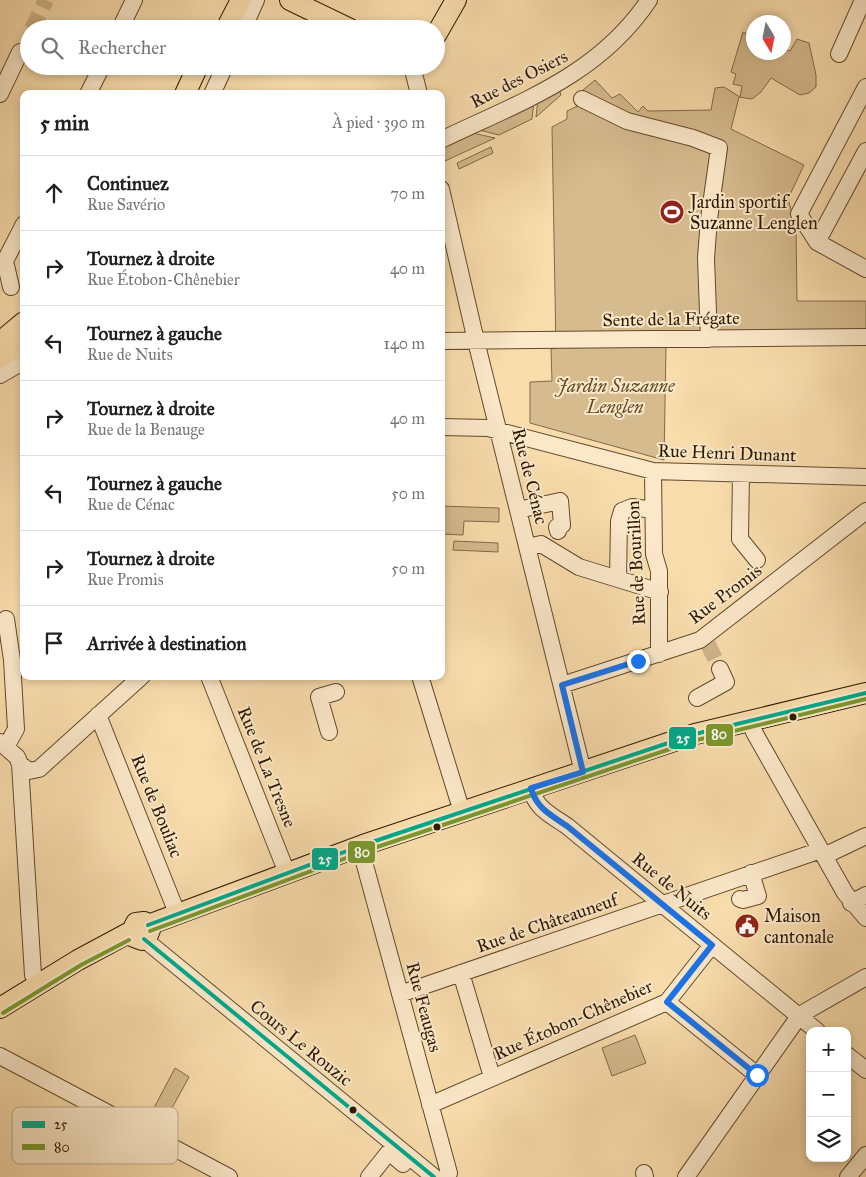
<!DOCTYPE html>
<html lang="fr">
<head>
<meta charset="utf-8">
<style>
	:root { --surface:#fff; --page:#f2f2f2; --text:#202124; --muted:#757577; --line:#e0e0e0 }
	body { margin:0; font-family:"IM FELL Great Primer",serif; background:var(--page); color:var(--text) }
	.controls { position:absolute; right:15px; bottom:15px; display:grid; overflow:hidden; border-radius:10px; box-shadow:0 2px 8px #0003 }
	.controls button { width:45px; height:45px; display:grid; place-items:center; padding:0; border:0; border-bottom:1px solid var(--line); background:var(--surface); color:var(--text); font:25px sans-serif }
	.compass { position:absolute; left:746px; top:15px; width:45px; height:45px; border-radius:50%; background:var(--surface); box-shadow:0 2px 8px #0003; rotate:170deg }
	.stop { position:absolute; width:15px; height:15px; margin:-11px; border:4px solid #1a73e8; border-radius:50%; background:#fff }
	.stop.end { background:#1a73e8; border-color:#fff; box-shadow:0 1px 5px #0008 }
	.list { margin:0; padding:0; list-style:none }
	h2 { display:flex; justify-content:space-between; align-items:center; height:65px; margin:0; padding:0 20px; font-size:21px }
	h2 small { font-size:16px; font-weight:400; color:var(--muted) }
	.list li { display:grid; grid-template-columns:32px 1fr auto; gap:15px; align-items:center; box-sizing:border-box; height:75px; padding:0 20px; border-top:1px solid var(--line) }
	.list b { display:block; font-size:19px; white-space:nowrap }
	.list p { margin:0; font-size:16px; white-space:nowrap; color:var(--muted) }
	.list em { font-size:16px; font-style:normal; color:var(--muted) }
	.icon { flex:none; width:28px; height:28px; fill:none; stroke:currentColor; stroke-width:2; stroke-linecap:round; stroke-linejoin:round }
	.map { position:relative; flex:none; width:866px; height:1177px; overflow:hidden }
	.search { position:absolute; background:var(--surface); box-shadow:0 2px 8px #0003; left:20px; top:20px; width:425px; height:55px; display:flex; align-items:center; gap:12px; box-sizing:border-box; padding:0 18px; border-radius:28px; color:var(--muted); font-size:19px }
	.panel { position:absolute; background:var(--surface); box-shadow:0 2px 8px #0003; left:20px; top:90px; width:425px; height:590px; border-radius:10px }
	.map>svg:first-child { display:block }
	.green { fill:#d6bb8f; stroke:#826a48 }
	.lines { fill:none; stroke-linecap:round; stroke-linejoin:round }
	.minor-tunnel { stroke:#d0b58a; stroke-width:16; stroke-dasharray:16 8; stroke-linecap:butt }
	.minor-casing { stroke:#604a2b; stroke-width:18 }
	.major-casing { stroke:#2d1900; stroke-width:22 }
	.minor { stroke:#fbe8c9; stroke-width:16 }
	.major { stroke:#f9dcac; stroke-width:20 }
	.bus-1-casing { stroke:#fbe8c9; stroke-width:8 }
	.bus-2-casing { stroke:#fbe8c9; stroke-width:8 }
	.bus-1 { stroke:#00a98b; stroke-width:4 }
	.bus-2 { stroke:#7c982e; stroke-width:4 }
	.route { stroke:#1a73e8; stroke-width:6 }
	.bus-dot { fill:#2d1900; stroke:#fbe8c9; stroke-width:2 }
	.labels { text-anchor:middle; stroke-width:4; stroke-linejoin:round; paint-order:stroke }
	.street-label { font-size:18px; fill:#2d1900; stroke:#fbe8c9 }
	.poi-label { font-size:18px; fill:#2d1900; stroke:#fbe8c9; text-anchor:start }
	.park-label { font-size:18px; font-style:italic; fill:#604a2b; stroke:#fbe8c9 }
	.key { fill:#fbe8c9; stroke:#bdaa8d; stroke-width:1 }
	.key-label { font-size:14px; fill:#2d1900 }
	.line-badge { stroke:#fbe8c9; stroke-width:2 }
	.badge-label { font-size:14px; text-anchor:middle; font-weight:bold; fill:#fff }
</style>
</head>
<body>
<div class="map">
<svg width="866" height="1177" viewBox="0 0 866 1177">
	<rect width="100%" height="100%" fill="#f9dcac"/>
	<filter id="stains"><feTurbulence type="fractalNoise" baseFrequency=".004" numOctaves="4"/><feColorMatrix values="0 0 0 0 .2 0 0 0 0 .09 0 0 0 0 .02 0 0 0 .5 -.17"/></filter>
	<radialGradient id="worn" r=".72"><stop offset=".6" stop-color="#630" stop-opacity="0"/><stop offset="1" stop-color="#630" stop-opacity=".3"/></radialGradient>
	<path class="green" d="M743,32L753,37L754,52H784V49L790,51L797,39L809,43L816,75V87L809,93L800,95L771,78L761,92L752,99L739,97L731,129L804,165L788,199L796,226L797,301H866V344L666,347L664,460L530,423V382L552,381L551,349L556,348L552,127L567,119V111L592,99L583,90L595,80L612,98L620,94L638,112L643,106L648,111L711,110L715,88L724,87L740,97L742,86L733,84L736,74L731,72Z
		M559,89L561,95L536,117L538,99Z
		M534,101L532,119L499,135L475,129Z
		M468,132L495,138L445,161L442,145Z
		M491,147L493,153L459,169L457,163Z
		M441,506L499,508V522L464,521L463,535L441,534Z
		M454,541L498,543V552L453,550Z
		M635,1035L646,1063L612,1076L602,1048Z
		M175,1068L189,1077L160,1130L146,1123Z"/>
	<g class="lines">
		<path class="minor-tunnel" d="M32,29L46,0
			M708,644L720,669"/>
		<defs>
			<path id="minor" d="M120,29L134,0
				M243,29L256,0
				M839,54L863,0
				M412,66L419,94
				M866,87L799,214L817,242L866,151
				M0,94L20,52
				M88,94L102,66
				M212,94L225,66
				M582,99L627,121L693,138L719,148L709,219L706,258L709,339
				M441,140C520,102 598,76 649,0
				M441,189L476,341L583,772
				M817,242L866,269
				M11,287L5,261L24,224
				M441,341L866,337
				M0,375L24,361
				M441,427L488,428L653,471L866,477
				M653,471L654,554L659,571V654
				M741,474L740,539L757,560
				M518,510L560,501L562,525L557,527L558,531
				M528,547L541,544L579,567L660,592
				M618,579L619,521L622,511L632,507L653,510
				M6,619L12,660L16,729L6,747
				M209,676L287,873
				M420,676L462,812
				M562,685L700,640L866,511
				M697,698L726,682L720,669
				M98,715L177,913
				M751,721L754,732L845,893L866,918
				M329,732L319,697L336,692
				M0,742L17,757L20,764L33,975L39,985
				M20,764L29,771L39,769L142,676
				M531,788C535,808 551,815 567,826L817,1031
				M360,847L449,1173L446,1177
				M824,856L866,836
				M740,899L743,900L758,896L751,873
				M851,903L866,895
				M144,939L434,1177
				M461,973L492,1077
				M400,994L821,850
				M667,1002L757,1075
				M847,1055L866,1070
				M0,1056L229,1177
				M430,1105L667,1002L712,945
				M644,1173L645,1177
				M369,1177L389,1152L403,1164
				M686,1177L795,1022L805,1012L866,977
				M848,1177L866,1155"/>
			<path id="major" d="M290,0L350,29
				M226,29L241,0
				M436,35L456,0
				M185,94L198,66
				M0,342L24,322
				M0,358L24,343
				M148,925L363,845L695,734L866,693
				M0,1008L78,960L132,931L136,923L144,922L150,930L147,937L142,940L134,937L132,931"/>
		</defs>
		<use href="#minor" class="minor-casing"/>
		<use href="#major" class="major-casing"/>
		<use href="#minor" class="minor"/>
		<use href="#major" class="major"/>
		<defs>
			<path id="bus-1" d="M148,925L363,845L695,734L866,693
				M144,939L434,1177"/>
			<path id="bus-2" d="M150,931L365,851L697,740L866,699
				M3,1013L81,965L129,940"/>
		</defs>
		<use href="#bus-1" class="bus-1-casing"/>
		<use href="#bus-2" class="bus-2-casing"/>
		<use href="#bus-1" class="bus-1"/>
		<use href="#bus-2" class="bus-2"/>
	</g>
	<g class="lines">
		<path class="route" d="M638,661L562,685L583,772L531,788C536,808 551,815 567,826L712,945L667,1002L757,1075"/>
	</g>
	<defs>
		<symbol id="stadium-disc" viewBox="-11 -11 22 22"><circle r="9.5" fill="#8f2418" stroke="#fbe8c9"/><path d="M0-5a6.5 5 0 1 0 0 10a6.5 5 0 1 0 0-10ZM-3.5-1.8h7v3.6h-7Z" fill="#fff"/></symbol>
		<symbol id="civic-disc" viewBox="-11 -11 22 22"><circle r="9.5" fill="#8f2418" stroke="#fbe8c9"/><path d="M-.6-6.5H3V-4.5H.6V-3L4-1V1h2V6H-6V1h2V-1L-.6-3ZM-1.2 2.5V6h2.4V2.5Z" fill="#fff"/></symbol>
	</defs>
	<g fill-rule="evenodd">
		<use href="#stadium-disc" x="658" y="198" width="28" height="28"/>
		<use href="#civic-disc" x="733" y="912" width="28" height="28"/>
	</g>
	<g class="bus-dot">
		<circle cx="793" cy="717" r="4.5"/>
		<circle cx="437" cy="827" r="4.5"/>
		<circle cx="353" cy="1110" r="4.5"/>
	</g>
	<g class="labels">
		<g class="street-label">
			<text transform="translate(519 79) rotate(-27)" y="6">Rue des Osiers</text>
			<text transform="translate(671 319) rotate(-1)" y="6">Sente de la Frégate</text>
			<text transform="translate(727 453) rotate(2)" y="6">Rue Henri Dunant</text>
			<text transform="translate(530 476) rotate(76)" y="6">Rue de Cénac</text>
			<text transform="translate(636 563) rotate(-93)" y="6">Rue de Bourillon</text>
			<text transform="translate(725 594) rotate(-37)" y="6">Rue Promis</text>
			<text transform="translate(267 767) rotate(68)" y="6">Rue de La Tresne</text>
			<text transform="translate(157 806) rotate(68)" y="6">Rue de Bouliac</text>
			<text transform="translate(672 886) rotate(39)" y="6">Rue de Nuits</text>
			<text transform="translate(547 923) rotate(-19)" y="6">Rue de Châteauneuf</text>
			<text transform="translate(424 1007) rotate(75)" y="6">Rue Feaugas</text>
			<text transform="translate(573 1020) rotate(-24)" y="6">Rue Étobon-Chênebier</text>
			<text transform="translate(301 1043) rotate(39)" y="6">Cours Le Rouzic</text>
		</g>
		<g class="poi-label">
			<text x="690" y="208">Jardin sportif<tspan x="690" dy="21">Suzanne Lenglen</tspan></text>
			<text x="764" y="922">Maison<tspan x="764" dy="21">cantonale</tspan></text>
		</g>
		<g class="park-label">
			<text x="615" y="392">Jardin Suzanne<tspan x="615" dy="21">Lenglen</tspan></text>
		</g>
	</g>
	<rect x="12" y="1107" width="166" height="57" rx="8" class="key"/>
	<rect x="22" y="1121" width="23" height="7" fill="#00a98b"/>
	<rect x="22" y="1144" width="23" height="6" fill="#7c982e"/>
	<g class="key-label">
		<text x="54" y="1129">25</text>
		<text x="54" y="1152">80</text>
	</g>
	<g class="line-badge">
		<rect x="705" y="723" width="29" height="24" rx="5" fill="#7c982e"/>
		<rect x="668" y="726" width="29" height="24" rx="5" fill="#00a98b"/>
		<rect x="347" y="840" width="29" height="24" rx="5" fill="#7c982e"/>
		<rect x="311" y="847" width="28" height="24" rx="5" fill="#00a98b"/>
	</g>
	<g class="badge-label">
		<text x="719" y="739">80</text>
		<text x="683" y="743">25</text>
		<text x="362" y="857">80</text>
		<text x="325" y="864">25</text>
	</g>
	<rect width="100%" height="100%" filter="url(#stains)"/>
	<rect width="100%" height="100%" fill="url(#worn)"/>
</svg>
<div class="controls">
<button>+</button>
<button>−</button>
<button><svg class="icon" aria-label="layers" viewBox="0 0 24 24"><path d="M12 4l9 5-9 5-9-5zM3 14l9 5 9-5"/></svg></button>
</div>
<svg class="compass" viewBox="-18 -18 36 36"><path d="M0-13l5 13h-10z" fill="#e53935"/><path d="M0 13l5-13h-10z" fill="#757577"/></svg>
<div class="stop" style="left:757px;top:1075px"></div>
<div class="stop end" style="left:638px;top:661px"></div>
<div class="search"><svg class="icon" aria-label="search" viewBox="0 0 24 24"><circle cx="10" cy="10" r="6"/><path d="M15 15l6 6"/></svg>Rechercher</div>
<section class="panel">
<h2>5 min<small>À pied · 390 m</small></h2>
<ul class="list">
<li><svg class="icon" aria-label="ahead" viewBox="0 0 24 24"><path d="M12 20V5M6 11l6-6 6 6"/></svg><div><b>Continuez</b><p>Rue Savério</p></div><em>70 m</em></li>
<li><svg class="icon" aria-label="right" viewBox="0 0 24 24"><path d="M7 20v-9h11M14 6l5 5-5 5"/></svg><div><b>Tournez à droite</b><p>Rue Étobon-Chênebier</p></div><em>40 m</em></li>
<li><svg class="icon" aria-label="left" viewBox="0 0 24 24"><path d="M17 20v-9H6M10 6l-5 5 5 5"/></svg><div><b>Tournez à gauche</b><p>Rue de Nuits</p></div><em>140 m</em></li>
<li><svg class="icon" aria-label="right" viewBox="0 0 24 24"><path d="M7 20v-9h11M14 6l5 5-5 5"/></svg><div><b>Tournez à droite</b><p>Rue de la Benauge</p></div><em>40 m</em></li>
<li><svg class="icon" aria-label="left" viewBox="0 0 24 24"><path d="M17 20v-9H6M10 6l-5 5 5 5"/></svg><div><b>Tournez à gauche</b><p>Rue de Cénac</p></div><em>50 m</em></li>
<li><svg class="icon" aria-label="right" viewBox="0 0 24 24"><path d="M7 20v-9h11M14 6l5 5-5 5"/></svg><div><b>Tournez à droite</b><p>Rue Promis</p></div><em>50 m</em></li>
<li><svg class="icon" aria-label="arrive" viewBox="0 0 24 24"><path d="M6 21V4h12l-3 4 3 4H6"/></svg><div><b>Arrivée à destination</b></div></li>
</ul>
</section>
</div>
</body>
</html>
